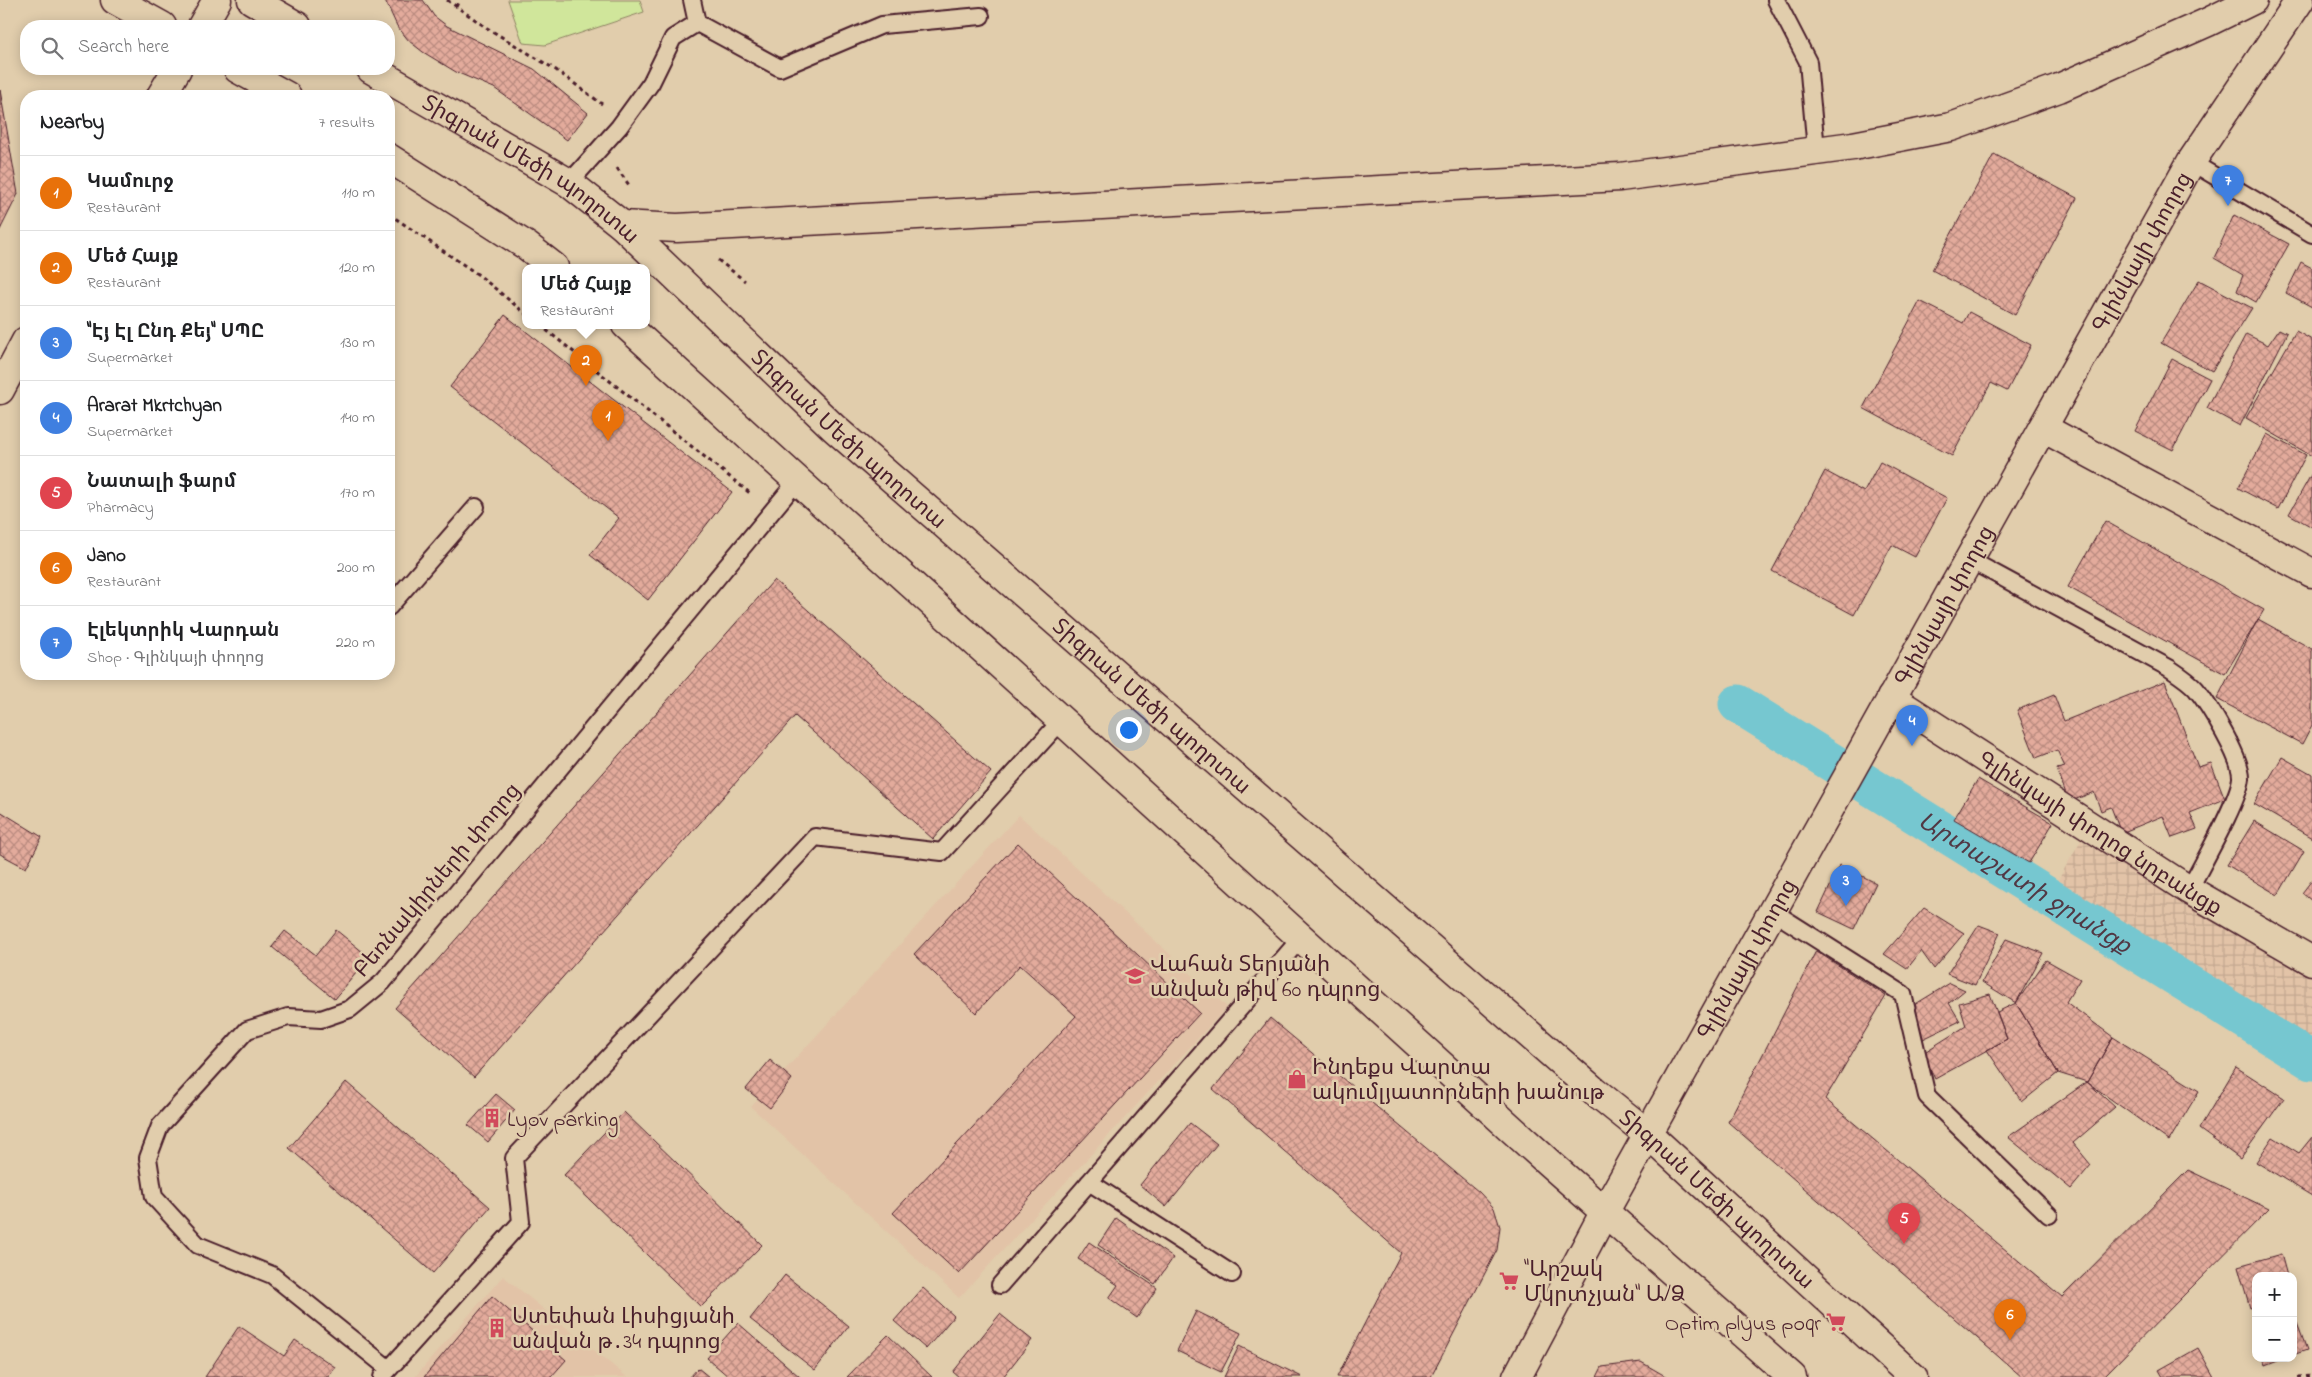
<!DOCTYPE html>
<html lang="en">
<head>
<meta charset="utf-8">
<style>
	:root { --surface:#fff; --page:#f2f2f2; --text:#202124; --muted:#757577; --line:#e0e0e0; --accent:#7c3aed }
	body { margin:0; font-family:"Indie Flower","Noto Sans Armenian",sans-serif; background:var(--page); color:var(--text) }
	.controls { position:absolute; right:15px; bottom:15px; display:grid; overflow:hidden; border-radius:10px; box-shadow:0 2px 12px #0003 }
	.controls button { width:45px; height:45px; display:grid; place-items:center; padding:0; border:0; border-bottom:1px solid var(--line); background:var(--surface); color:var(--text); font:25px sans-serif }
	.you { position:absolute; left:1128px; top:729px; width:18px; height:18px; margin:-12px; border:4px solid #fff; border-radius:50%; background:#1a73e8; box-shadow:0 0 0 8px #1a73e833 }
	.badge { display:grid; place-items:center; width:32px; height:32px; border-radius:50%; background:var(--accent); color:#fff; font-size:16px; font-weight:700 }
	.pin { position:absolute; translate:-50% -41px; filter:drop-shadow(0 1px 2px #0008) }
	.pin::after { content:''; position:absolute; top:26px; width:18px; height:15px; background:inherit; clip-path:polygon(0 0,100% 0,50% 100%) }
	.popup { position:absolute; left:522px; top:264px; width:128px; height:65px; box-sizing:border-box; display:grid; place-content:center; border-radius:10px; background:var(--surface); filter:drop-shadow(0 1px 4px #0005); font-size:16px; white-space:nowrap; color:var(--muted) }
	.popup b { font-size:19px; color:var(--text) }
	.popup::after { content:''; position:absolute; left:50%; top:100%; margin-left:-10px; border:10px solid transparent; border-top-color:var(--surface) }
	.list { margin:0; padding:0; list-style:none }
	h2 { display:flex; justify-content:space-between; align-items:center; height:65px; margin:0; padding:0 20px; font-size:21px }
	h2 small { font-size:16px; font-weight:400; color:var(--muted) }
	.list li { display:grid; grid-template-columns:32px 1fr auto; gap:15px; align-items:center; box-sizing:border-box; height:75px; padding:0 20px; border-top:1px solid var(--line) }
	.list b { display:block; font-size:19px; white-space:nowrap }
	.list p { margin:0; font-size:16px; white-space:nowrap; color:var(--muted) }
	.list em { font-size:16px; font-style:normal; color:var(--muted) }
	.icon { flex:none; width:28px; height:28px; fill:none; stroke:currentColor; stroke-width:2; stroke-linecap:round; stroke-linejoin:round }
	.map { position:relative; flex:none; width:2312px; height:1377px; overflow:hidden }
	.search { position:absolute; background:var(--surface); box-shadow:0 2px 12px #0003; left:20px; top:20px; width:375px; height:55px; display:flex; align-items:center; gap:12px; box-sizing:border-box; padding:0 18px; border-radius:20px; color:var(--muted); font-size:19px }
	.panel { position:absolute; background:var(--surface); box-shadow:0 2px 12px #0003; left:20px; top:90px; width:375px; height:590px; border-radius:20px }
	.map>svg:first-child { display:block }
	.built { fill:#e2c3a7 }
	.industrial { fill:url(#industrial-grid) }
	.garden { fill:#d0e69b; stroke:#8d8263 }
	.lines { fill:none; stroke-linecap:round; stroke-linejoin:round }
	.canal { stroke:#76c7d0; stroke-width:39 }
	.building { fill:url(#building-cross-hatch); stroke:#4a1f2b }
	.service-casing { stroke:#4a1f2b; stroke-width:20 }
	.minor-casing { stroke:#4a1f2b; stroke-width:31 }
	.secondary-casing { stroke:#4a1f2b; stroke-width:31 }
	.primary-casing { stroke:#4a1f2b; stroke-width:31 }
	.path { stroke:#4a1f2b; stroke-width:3; stroke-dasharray:4 4; stroke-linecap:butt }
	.service { stroke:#e1cdac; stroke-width:16 }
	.minor { stroke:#e1cdac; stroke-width:28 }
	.secondary { stroke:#e1cdac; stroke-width:28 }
	.primary { stroke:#e1cdac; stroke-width:28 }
	.labels { text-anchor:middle; stroke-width:5; stroke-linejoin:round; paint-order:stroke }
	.street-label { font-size:22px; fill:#4a1f2b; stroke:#e1cdac }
	.poi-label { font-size:22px; fill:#4a1f2b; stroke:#e1cdac; text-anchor:start }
	.water-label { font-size:24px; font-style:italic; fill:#513844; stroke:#e1cdac }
</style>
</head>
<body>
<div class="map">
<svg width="2312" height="1377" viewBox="0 0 2312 1377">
	<defs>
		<pattern id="industrial-grid" width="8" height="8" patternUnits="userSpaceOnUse" patternTransform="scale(1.25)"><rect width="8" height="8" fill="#e2c3a7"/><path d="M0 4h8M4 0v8" fill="none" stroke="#c3a790"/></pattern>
		<pattern id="building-cross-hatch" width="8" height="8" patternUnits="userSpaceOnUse" patternTransform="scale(1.25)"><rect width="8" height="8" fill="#e3ab9c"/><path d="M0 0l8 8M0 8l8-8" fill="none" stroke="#ba8b7f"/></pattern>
	</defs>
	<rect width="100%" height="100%" fill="#e1cdac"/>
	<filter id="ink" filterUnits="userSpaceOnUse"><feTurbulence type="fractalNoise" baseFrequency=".02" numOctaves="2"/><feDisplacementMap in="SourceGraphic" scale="10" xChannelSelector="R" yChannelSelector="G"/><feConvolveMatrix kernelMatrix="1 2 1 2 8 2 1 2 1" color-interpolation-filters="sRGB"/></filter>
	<g filter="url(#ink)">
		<path class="built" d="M1019,815L1227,1007L959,1298L751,1107Z
			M503,1276L627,1377H415Z"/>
		<path class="industrial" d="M2081,840L2312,978V1040L2057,882Z"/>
		<path class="garden" d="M508,0H640L644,12L545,45L523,43Z"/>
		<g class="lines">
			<path class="canal" id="s1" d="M1738,704L2312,1061"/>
		</g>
		<path class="building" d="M385,0H423L434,16L447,26L534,69L588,113L567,140L494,88L456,72L423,52L409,41L397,26Z
			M0,90L18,194L0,230Z
			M1994,154L2077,198L2015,315L1932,270Z
			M2234,215L2289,244L2256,302L2237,291L2243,275L2214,258Z
			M2301,262L2312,268V307L2286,293Z
			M2199,280L2252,308L2212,371L2161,343Z
			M1920,301L1963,323L1969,312L2031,345L2007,391L1991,383L1952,456L1863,408Z
			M505,315L732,492L648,600L590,555L619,518L450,387Z
			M2279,329L2287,333L2240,426L2207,408L2246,334L2268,345Z
			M2296,331L2312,340V456L2246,418Z
			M2172,359L2210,379L2173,450L2135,431Z
			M2267,434L2306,455L2278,509L2238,488Z
			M1880,462L1947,498L1915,557L1892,545L1854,615L1772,571L1825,471L1864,492Z
			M2312,473V527L2289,514Z
			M2105,521L2264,610L2225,674L2068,587Z
			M774,580L991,772L933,839L795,716L474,1077L395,1008Z
			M2258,619L2312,649V725L2302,744L2217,699Z
			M2165,681L2198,767L2211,763L2225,799L2190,813L2197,829L2172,838L2163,816L2121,833L2111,807L2101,811L2094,792L2069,802L2057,769L2065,767L2057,750L2036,758L2017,710L2054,695L2064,721Z
			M2282,757L2312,774V838L2254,804Z
			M1978,779L2053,823L2029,863L1954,819Z
			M0,811L42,837L26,868L0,854Z
			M2254,821L2304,851L2278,895L2227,865Z
			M1018,843L1200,1013L959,1274L893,1213L1076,1016L1020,965L976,1013L914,954Z
			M1840,865L1876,883L1854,929L1818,912Z
			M2312,880V901L2302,893Z
			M1924,908L1964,933L1934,969L1921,951L1907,969L1884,954Z
			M1979,925L2000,933L1975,985L1947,974Z
			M336,930L369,957L335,999L272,947L285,931L316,955Z
			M2006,939L2043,953L2016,1003L1982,982Z
			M1816,951L1886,996L1825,1099L2062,1297L2188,1170L2269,1209L2103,1377H2022L1728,1122Z
			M2046,960L2080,979L2066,1002L2113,1037L2087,1082L2058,1073L2016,1003Z
			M1950,983L1965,990L1949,1003L1960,1021L1923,1039L1914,1005Z
			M1990,994L2007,1039L1935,1079L1923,1053L1966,1026L1959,1003Z
			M2016,1003L2058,1073L2022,1102L1987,1050L2007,1039L1997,1012Z
			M1270,1018L1479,1192L1494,1208L1500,1227L1497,1250L1431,1377H1337L1401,1253L1213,1089Z
			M2113,1037L2199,1091L2169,1141L2087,1082Z
			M770,1060L792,1079L770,1108L746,1089Z
			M2236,1067L2284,1098L2240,1159L2199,1129Z
			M346,1082L490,1207L433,1273L289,1148Z
			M2087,1082L2115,1107L2073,1143L2091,1165L2071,1189L2008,1137Z
			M496,1094L515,1110L488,1142L468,1125Z
			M624,1112L762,1245L701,1307L564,1175Z
			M1190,1123L1217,1144L1166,1207L1140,1185Z
			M2273,1137L2299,1153L2312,1137V1196L2256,1162Z
			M1116,1218L1173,1258L1155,1284L1098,1245Z
			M1089,1242L1157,1288L1137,1318L1109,1298L1118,1285L1078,1259Z
			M2281,1254L2287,1276H2256V1306L2250,1308L2238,1266Z
			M785,1275L849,1326L815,1370L750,1319Z
			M923,1288L954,1316L926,1349L894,1321Z
			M492,1296L566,1360L551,1377H424Z
			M1196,1311L1241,1333L1221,1372L1177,1351Z
			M2293,1312L2307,1350L2293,1355Z
			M1000,1314L1032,1340L1003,1377H959L953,1372Z
			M738,1323L800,1377H729L707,1358Z
			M239,1326L284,1356L295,1340L335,1367L328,1377H205Z
			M888,1335L932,1377H847Z
			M1239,1346L1302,1377H1224Z
			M2198,1348L2214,1377H2163L2159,1370Z
			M2263,1358H2283L2265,1365Z
			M1641,1362L1667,1377H1597L1602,1367Z
			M698,1368L709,1377H690Z"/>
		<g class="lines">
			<defs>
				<path id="service" d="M692,0L697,23
					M1776,0L1808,62L1816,150
					M2191,162L2312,234
					M569,183L619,127L651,83L673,38L697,23L780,68L882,25L981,16
					M1970,560L2169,668C2178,674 2189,681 2196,689C2209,705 2242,759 2241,778C2239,801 2201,866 2189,890
					M389,607L476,507
					M1772,911L1903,994L1927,1096L2049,1215
					M1089,1182L1232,1274
					M1000,1285L1301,938
					M389,1369L272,1275L198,1245L154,1197L148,1158L160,1126L247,1030L288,1017L321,1019L350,1009L383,982L798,480
					M382,1377L521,1222L514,1158L815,837L942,852L1061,721"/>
				<g id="minor">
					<path d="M2043,428L2312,573"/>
					<path id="s2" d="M1891,698L2189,890L2312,961"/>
					<path d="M1517,1377L1605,1211"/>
				</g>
				<g id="secondary">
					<path d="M202,26L217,0"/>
					<path d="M161,96L177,69"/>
					<path d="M622,225L677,228L1620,177L1853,146L1951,127L2059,88L2208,22L2253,0"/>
					<path d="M0,390L26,341"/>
					<path id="s3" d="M1605,1211L2191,162L2300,0"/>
				</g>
				<g id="primary">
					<path d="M115,0L162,26"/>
					<path d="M252,0L297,26"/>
					<path d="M238,69L287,96"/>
					<path id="s4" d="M371,69L569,183L622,225L834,428L1592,1089L1648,1134L1913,1377"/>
					<path d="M389,158L527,246L554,267"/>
					<path d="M626,325L1548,1162L1792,1377"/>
				</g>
			</defs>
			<use href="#service" class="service-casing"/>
			<use href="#minor" class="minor-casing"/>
			<use href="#secondary" class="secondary-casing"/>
			<use href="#primary" class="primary-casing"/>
			<path class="path" d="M447,0L487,28L556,70L602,104
				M456,7L459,0
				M617,168L629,185
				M389,214L480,276L526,314
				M718,260L745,281
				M540,325L751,494
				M2298,1377L2312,1376"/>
			<use href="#service" class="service"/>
			<use href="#minor" class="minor"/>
			<use href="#secondary" class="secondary"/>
			<use href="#primary" class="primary"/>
		</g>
	</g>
	<defs>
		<symbol id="school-bare" viewBox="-9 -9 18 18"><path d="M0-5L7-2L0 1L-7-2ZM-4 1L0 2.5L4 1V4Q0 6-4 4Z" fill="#d1495b" stroke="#e1cdac" stroke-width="2.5" paint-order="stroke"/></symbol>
		<symbol id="shop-bare" viewBox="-9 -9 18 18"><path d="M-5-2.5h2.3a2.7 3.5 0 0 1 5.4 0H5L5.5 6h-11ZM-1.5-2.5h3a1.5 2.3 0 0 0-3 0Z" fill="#d1495b" stroke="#e1cdac" stroke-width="2.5" paint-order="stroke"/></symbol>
		<symbol id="building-bare" viewBox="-9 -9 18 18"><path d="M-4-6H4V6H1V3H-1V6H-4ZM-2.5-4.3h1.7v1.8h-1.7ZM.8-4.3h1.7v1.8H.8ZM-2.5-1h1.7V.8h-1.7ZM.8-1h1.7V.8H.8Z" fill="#d1495b" stroke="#e1cdac" stroke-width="2.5" paint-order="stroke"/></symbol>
		<symbol id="supermarket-bare" viewBox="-9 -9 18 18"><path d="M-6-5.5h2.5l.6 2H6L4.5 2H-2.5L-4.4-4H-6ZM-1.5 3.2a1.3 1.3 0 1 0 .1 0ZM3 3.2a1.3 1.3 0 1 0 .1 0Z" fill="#d1495b" stroke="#e1cdac" stroke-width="2.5" paint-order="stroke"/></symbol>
	</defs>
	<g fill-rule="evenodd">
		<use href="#school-bare" x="1121" y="962" width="28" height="28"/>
		<use href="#shop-bare" x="1283" y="1065" width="28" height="28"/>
		<use href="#building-bare" x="478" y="1104" width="28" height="28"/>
		<use href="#supermarket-bare" x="1495" y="1267" width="28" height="28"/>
		<use href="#supermarket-bare" x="1822" y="1308" width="28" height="28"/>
		<use href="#building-bare" x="483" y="1314" width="28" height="28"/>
	</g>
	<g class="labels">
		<g class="street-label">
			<text dy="8" stroke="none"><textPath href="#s4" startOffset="189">Տիգրան Մեծի պողոտա</textPath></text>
			<text dy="8" stroke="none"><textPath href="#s3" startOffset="1099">Գլինկայի փողոց</textPath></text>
			<text dy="8" stroke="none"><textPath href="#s4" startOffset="608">Տիգրան Մեծի պողոտա</textPath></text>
			<text dy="8" stroke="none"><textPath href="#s3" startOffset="694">Գլինկայի փողոց</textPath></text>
			<text dy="8" stroke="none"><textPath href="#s4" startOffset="1012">Տիգրան Մեծի պողոտա</textPath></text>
			<text dy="8" stroke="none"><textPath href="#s2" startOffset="249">Գլինկայի փողոց նրբանցք</textPath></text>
			<text transform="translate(436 879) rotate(-50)" y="8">Բեռնակիրների փողոց</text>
			<text dy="8" stroke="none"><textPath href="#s3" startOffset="289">Գլինկայի փողոց</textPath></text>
			<text dy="8" stroke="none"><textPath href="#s4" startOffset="1762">Տիգրան Մեծի պողոտա</textPath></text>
		</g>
		<g class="poi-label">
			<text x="1150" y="971">Վահան Տերյանի<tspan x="1150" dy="25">անվան թիվ 60 դպրոց</tspan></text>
			<text x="1312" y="1074">Ինդեքս Վարտա<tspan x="1312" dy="25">ակումլյատորների խանութ</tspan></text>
			<text x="507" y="1126">Lyov parking</text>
			<text x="1524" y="1276">"Արշակ<tspan x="1524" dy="25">Մկրտչյան" Ա/Ձ</tspan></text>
			<text x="512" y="1323">Ստեփան Լիսիցյանի<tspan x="512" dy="25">անվան թ․34 դպրոց</tspan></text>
			<text x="1821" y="1330" text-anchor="end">Optim plyus poqr</text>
		</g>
		<g class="water-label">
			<text dy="8" stroke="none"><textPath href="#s1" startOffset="338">Արտաշատի ջրանցք</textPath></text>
		</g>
	</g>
</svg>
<div class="controls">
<button>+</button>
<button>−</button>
</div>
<div class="you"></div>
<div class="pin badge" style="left:608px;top:441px;background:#e8710a">1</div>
<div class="pin badge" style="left:586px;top:386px;background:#e8710a">2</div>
<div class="popup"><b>Մեծ Հայք</b>Restaurant</div>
<div class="pin badge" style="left:1846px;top:906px;background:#3f7fe0">3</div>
<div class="pin badge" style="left:1912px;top:746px;background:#3f7fe0">4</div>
<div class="pin badge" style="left:1904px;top:1244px;background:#e0444e">5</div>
<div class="pin badge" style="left:2010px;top:1340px;background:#e8710a">6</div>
<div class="pin badge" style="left:2228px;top:206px;background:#3f7fe0">7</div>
<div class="search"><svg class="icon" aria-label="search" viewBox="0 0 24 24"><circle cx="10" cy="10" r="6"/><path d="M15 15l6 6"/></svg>Search here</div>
<section class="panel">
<h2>Nearby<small>7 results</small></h2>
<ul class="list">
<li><span class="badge" style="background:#e8710a">1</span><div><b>Կամուրջ</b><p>Restaurant</p></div><em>110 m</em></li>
<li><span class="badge" style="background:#e8710a">2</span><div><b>Մեծ Հայք</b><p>Restaurant</p></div><em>120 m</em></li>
<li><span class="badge" style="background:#3f7fe0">3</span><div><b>&quot;Էյ Էլ Ընդ Քեյ&quot; ՍՊԸ</b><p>Supermarket</p></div><em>130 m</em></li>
<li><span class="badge" style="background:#3f7fe0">4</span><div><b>Ararat Mkrtchyan</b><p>Supermarket</p></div><em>140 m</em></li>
<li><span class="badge" style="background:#e0444e">5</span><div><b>Նատալի ֆարմ</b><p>Pharmacy</p></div><em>170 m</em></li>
<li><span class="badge" style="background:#e8710a">6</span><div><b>Jano</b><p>Restaurant</p></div><em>200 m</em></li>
<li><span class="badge" style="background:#3f7fe0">7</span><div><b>Էլեկտրիկ Վարդան</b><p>Shop · Գլինկայի փողոց</p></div><em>220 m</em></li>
</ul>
</section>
</div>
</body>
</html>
